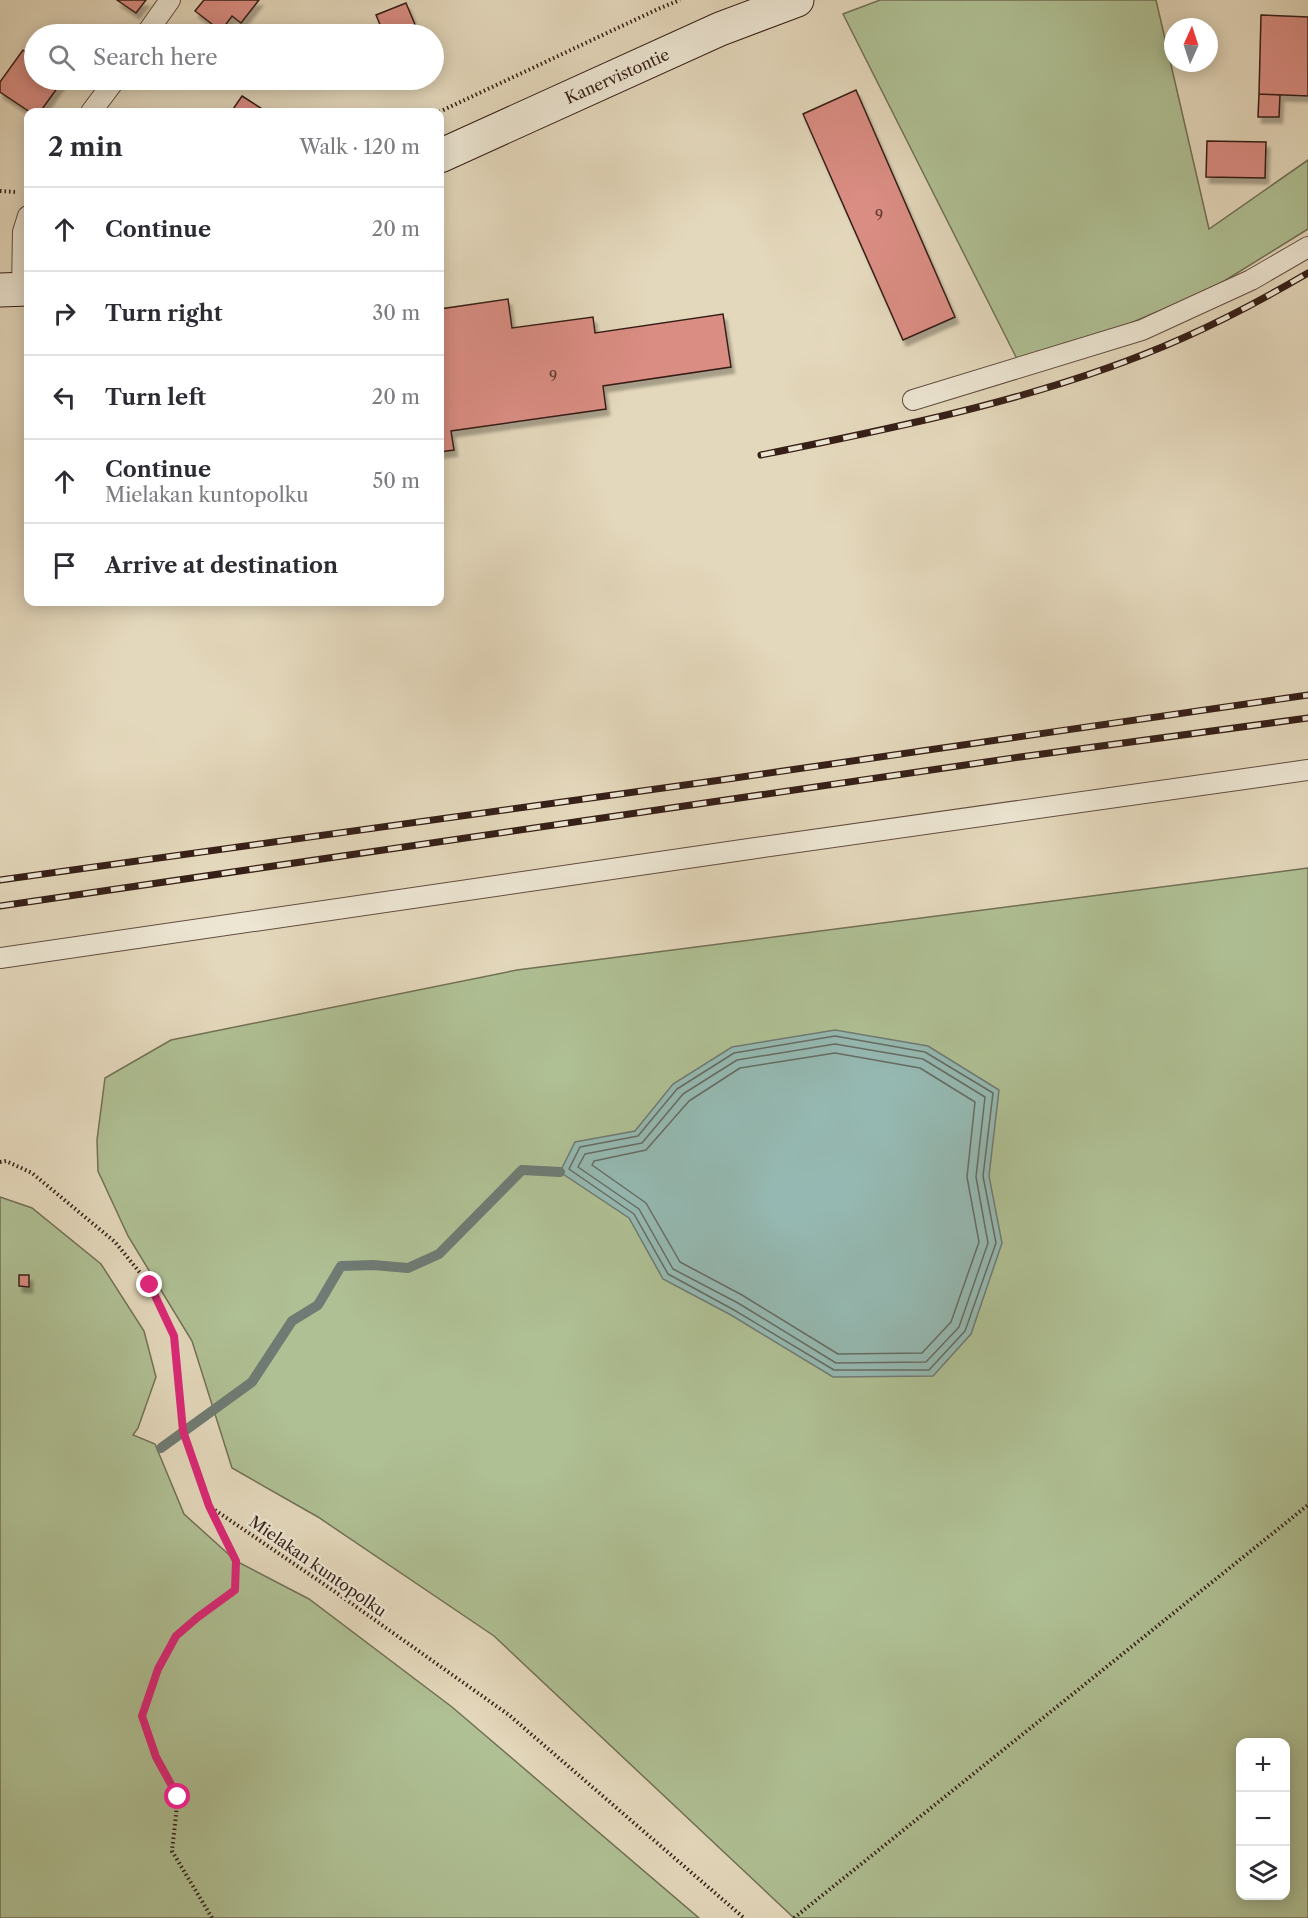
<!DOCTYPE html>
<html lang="en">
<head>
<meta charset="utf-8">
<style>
	:root { --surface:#fff; --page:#f7f7f7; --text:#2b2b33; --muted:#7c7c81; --line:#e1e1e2 }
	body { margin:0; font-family:"Libre Caslon Text",serif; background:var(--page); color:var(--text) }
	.controls { position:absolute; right:18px; bottom:18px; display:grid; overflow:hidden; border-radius:12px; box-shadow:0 3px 15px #0003 }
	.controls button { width:54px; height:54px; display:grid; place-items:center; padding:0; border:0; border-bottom:2px solid var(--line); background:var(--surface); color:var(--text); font:30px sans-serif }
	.compass { position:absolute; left:1164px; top:18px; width:54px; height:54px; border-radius:50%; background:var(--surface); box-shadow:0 3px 15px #0003; rotate:3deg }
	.stop { position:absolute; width:18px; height:18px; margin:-14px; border:4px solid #db2777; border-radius:50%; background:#fff }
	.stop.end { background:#db2777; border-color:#fff; box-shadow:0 2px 6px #0008 }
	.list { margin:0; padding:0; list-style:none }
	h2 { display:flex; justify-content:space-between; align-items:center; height:78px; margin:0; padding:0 24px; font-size:26px }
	h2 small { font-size:20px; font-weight:400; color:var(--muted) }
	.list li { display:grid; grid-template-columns:39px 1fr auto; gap:18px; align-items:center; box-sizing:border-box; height:84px; padding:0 24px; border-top:2px solid var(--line) }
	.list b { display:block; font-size:22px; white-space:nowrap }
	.list p { margin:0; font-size:20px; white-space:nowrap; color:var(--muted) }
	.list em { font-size:20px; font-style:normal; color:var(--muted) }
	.icon { flex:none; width:33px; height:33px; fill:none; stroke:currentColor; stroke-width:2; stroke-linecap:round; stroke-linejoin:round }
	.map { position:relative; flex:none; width:1308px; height:1918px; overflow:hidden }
	.search { position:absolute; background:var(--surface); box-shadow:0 3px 15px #0003; left:24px; top:24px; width:420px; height:66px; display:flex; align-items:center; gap:15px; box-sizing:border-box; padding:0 21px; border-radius:33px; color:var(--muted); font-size:22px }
	.panel { position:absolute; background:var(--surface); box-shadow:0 3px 15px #0003; left:24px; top:108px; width:420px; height:498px; border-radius:12px }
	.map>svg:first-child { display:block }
	.green { fill:#afc094; stroke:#727056; stroke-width:1.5; fill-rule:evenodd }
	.water { fill:#95b9b2; stroke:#6f7b74; stroke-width:1.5 }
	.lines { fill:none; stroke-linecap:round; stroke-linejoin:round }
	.shore { stroke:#666c64; stroke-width:1.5 }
	.stream { stroke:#6f7b74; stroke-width:10 }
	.building { fill:#da8d83; stroke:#361f17; stroke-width:1.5; filter:url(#shadow) }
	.lane-casing { stroke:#624d40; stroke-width:22 }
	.secondary-casing { stroke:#361f17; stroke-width:35 }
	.path { stroke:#361f17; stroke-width:4; stroke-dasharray:1.5 3; stroke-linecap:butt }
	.lane { stroke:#ede6d3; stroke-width:20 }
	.secondary { stroke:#ede6d3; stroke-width:33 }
	.rail-casing { stroke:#361f17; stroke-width:7 }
	.rail { stroke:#ede6d3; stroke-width:4.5; stroke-dasharray:14; stroke-linecap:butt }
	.route { stroke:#db2777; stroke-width:8 }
	.labels { text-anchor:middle; stroke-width:4.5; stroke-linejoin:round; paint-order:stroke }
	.number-label { font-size:14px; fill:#5f3a32 }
	.street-label { font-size:16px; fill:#361f17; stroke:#ede6d3 }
</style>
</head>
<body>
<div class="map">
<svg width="1308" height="1918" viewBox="0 0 1308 1918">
	<defs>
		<filter id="shadow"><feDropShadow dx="3.5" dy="6" stdDeviation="1.5" flood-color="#0004"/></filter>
	</defs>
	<rect width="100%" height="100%" fill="#e4d8bc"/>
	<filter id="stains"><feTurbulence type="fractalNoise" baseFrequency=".00333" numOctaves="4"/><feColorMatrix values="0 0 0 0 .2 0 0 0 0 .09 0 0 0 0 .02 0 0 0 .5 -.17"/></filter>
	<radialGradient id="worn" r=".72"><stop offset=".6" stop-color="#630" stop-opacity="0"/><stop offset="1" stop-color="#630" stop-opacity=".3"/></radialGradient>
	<path class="green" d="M880,0H1156L1209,229L1308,160V229L1213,288L1084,343L1017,359L843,14Z
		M1308,868V1918H794L494,1636L318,1517L232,1468L192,1341L128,1236L98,1171L97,1140L105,1078L171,1040L517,970ZM1240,1742H1286V1896H1240Z
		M0,1197L32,1208L101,1264L144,1331L156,1377L138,1428L133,1435L155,1444L184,1514L236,1561L309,1599L452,1707L699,1918H0Z"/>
	<path class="water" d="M835,1030L928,1046L999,1090L989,1176L1002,1243L971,1334L933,1376L833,1377L731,1315L663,1279L629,1218L560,1172L575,1142L635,1131L673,1084L732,1047Z"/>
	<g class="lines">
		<path class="shore" d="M835,1036L925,1052L993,1093L983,1176L996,1243L965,1331L929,1370H834L734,1310L668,1274L634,1214L569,1169L580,1147L638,1136L677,1089L734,1053Z
			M835,1044L923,1059L985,1097L976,1177L988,1243L959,1327L926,1362L836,1363L738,1303L673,1269L639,1209L578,1167L585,1154L642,1143L683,1094L737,1060Z
			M835,1053L920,1068L975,1102L967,1177L979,1242L951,1322L922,1353L838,1354L742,1295L680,1262L646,1203L592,1165L594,1161L646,1150L689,1101L740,1068Z"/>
		<path class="stream" d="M161,1448L252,1382L292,1321L318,1305L341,1266L373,1265L408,1268L439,1254L522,1170L560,1172"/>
	</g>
	<path class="building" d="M117,0H146L136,13Z
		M204,0H259L241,23L232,16L221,31L195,11Z
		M406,3L419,34H384L376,15Z
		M1261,15L1308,17V96L1259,94Z
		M23,50L34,58V80H63L40,112H30L0,92V82Z
		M856,90L955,317L903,340L803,114Z
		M1259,94L1280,95L1279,117H1258Z
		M242,96L267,112H231Z
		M1207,141L1266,142L1265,178L1206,177Z
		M508,299L512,328L593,317L595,333L723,314L731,367L603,386L606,409L451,431L454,450L440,452V309Z
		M19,1275H29V1287L19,1286Z"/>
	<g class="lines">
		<defs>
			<path id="lane" d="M146,34L170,0
				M91,112L115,80
				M22,290L23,232L28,216
				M913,400L1142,330L1251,280L1308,247
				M0,958L756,848L1308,770"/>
			<path id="secondary" d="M440,156L720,29L797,0
				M0,290L28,289"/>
		</defs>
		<use href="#lane" class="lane-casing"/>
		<use href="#secondary" class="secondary-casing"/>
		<path class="path" d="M439,112L658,9L680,0
			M0,191L16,192
			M0,1162L6,1161L32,1173L115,1242L150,1285L174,1336L183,1431L209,1506L331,1589L509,1715L744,1918
			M209,1506L236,1561L235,1591L198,1617L176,1636L158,1669L142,1716L156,1757L178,1797L172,1851L212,1918
			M794,1918L1308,1505"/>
		<use href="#lane" class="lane"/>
		<use href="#secondary" class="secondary"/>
		<defs>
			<path id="rail" d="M761,455C900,427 1053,396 1183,338C1226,319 1267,297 1308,273
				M0,880L721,780L1308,695
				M0,906L1020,757L1308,718"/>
		</defs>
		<use href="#rail" class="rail-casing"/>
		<use href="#rail" class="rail"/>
	</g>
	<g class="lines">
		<path class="route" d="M150,1285L174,1336L183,1431L209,1506L236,1561L235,1590L198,1617L176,1636L158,1669L142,1716L156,1757L178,1797"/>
	</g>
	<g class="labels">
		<g class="number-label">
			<text x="879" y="220">9</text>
			<text x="553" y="381">9</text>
		</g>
		<g class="street-label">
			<text transform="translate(617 76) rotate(-24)" y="6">Kanervistontie</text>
			<text transform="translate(318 1566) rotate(35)" y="6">Mielakan kuntopolku</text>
		</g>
	</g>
	<rect width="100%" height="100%" filter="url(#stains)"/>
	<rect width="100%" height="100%" fill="url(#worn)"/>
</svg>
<div class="controls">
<button>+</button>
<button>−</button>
<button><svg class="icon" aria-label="layers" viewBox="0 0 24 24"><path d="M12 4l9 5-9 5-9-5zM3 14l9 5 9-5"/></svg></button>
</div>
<svg class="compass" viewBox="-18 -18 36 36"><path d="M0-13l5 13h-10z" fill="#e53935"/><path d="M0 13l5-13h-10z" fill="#7c7c81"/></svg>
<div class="stop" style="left:178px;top:1797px"></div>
<div class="stop end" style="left:150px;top:1285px"></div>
<div class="search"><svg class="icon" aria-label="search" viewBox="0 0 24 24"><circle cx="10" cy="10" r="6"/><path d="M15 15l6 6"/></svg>Search here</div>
<section class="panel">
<h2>2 min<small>Walk · 120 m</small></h2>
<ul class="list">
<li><svg class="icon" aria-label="ahead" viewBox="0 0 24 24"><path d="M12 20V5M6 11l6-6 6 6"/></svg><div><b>Continue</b></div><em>20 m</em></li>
<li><svg class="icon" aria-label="right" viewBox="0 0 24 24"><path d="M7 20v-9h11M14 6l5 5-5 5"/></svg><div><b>Turn right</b></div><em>30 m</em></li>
<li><svg class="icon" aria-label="left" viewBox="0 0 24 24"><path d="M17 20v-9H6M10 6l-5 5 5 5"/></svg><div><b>Turn left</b></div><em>20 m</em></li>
<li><svg class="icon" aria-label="ahead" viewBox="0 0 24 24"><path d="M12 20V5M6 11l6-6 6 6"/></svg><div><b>Continue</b><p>Mielakan kuntopolku</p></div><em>50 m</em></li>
<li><svg class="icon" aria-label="arrive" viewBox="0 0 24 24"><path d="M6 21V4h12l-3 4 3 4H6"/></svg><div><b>Arrive at destination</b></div></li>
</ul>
</section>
</div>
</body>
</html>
